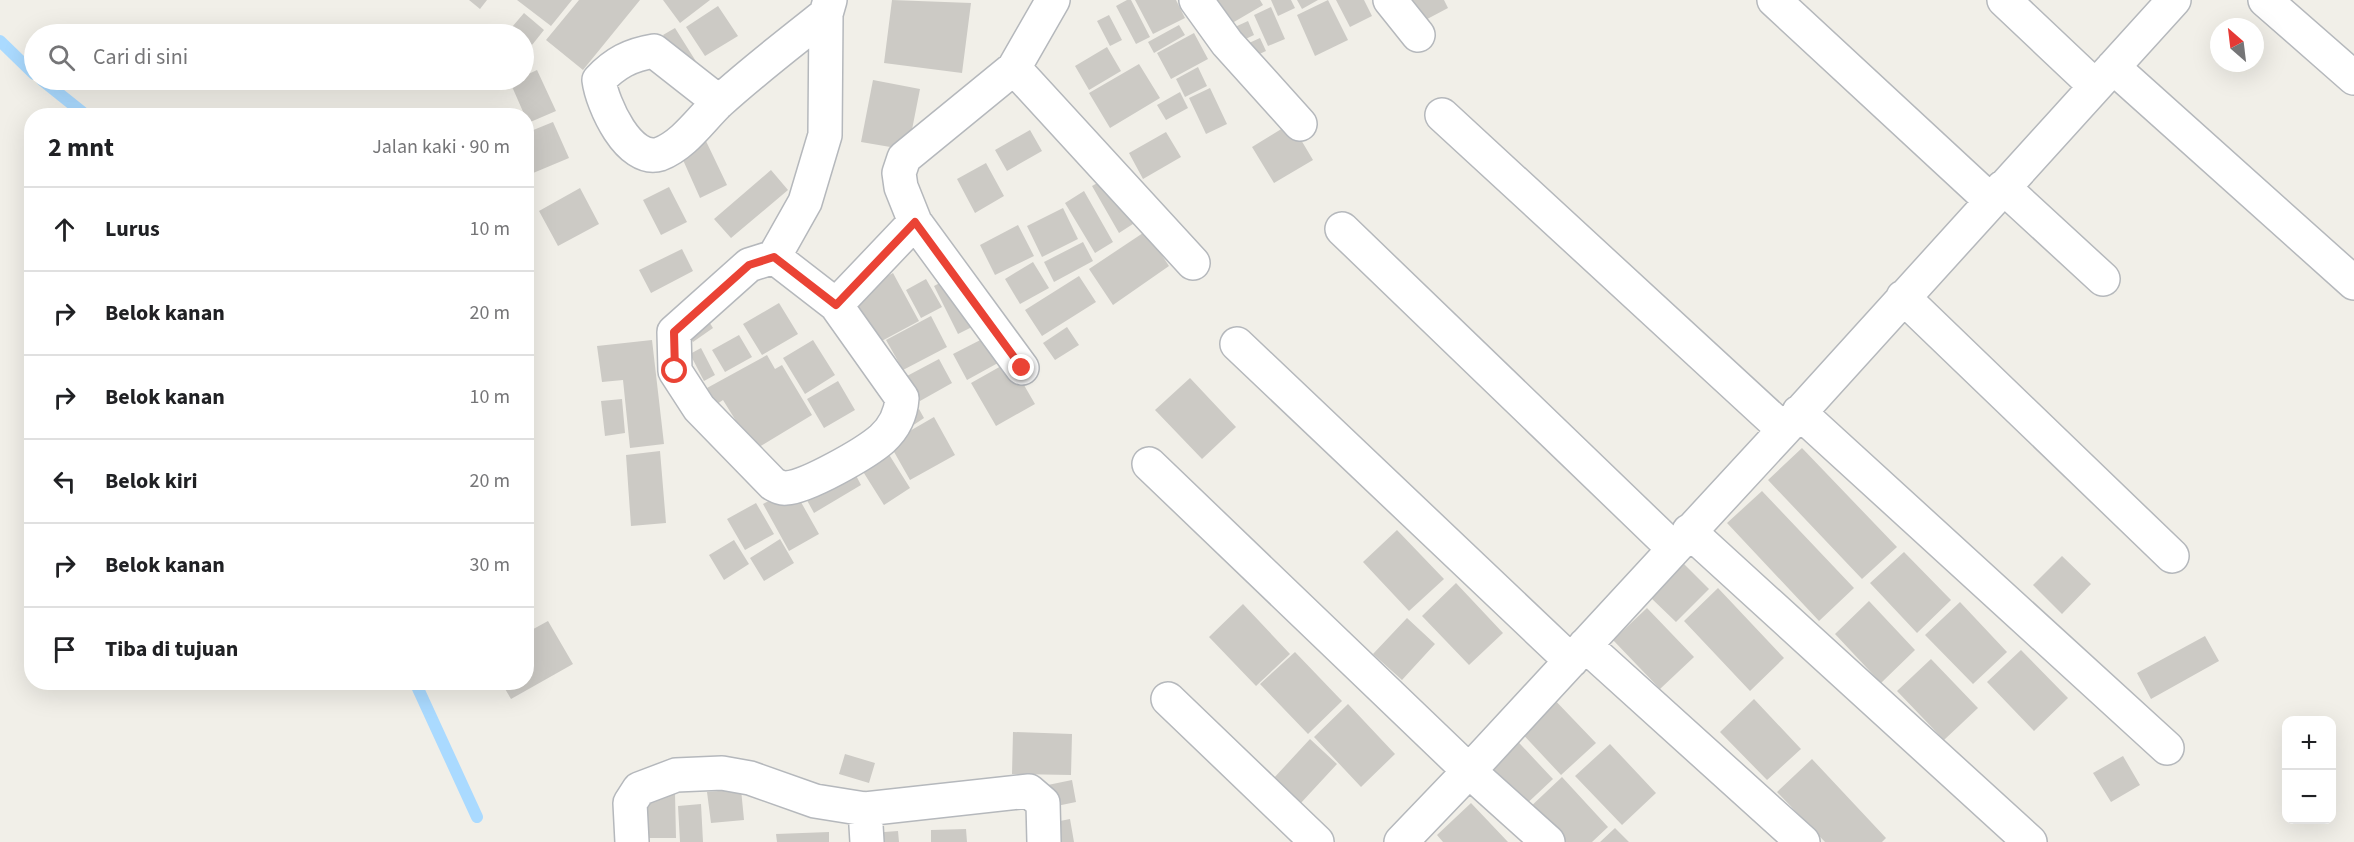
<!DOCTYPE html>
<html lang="id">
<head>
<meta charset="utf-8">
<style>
	:root { --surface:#fff; --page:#f6f6f6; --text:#202124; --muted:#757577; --line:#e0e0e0 }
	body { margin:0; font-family:"Source Sans 3",sans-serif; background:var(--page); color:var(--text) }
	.controls { position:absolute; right:18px; bottom:18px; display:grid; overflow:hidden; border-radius:12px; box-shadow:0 6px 24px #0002 }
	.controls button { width:54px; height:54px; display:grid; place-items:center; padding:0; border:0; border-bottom:2px solid var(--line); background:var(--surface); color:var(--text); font:30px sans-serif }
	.compass { position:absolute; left:2210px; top:18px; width:54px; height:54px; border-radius:50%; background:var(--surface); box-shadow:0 6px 24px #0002; rotate:332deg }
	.stop { position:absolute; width:18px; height:18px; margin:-14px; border:4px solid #ea4335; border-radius:50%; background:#fff }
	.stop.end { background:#ea4335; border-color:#fff; box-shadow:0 2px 6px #0008 }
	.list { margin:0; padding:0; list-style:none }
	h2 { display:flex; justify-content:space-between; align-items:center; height:78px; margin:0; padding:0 24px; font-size:26px }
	h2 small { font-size:20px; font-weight:400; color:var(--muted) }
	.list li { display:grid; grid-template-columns:39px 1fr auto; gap:18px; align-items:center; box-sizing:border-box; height:84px; padding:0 24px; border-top:2px solid var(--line) }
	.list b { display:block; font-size:22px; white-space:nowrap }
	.list em { font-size:20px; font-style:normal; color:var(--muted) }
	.icon { flex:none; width:33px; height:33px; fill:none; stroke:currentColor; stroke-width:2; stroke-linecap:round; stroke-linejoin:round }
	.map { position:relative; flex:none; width:2354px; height:842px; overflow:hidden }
	.search { position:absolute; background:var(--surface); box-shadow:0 6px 24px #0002; left:24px; top:24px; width:510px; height:66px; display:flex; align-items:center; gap:15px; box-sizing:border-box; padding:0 21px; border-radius:33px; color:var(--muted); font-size:22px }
	.panel { position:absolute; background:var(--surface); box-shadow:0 6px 24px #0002; left:24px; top:108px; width:510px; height:582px; border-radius:24px }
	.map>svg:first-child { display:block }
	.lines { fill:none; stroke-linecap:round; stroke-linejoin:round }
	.stream { stroke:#aadaff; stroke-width:12 }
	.building { fill:#cccac5 }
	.minor-casing { stroke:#b5b8bc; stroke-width:36 }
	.minor { stroke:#fff; stroke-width:33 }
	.route { stroke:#ea4335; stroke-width:8 }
</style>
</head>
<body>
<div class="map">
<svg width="2354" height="842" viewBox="0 0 2354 842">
	<rect width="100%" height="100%" fill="#f1efe8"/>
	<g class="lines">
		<path class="stream" d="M0,41L34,74
			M42,80L87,116
			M415,682L477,817"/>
	</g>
	<path class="building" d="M469,0H487L480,9Z
		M517,0H572L551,26Z
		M579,0H640L583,70L546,40Z
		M663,0H710L680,23Z
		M892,0L971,3L962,73L884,63Z
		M1127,0H1131L1150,37L1136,44L1116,6Z
		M1135,0H1176L1185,18L1153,34Z
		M1212,0H1260L1263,5L1222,29Z
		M1271,0H1291L1295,8L1278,16Z
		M1297,0H1318L1302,9Z
		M1328,0L1348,40L1315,56L1297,15Z
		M1336,0H1364L1372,16L1350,27Z
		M1401,0H1444L1448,8L1414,26Z
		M718,6L738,36L705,56L686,27Z
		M1271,7L1285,39L1268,46L1254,15Z
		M524,13L544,30L528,50L524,47V34L507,33Z
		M1109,15L1122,40L1110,46L1097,21Z
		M1248,21L1254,35L1231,46L1224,32Z
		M1179,25L1185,35L1154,53L1148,42Z
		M675,28L697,63L685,70L663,35Z
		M1194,33L1208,59L1171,79L1157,53Z
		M1260,38L1266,51L1244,61L1238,48Z
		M1107,47L1121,71L1089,90L1075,66Z
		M1139,64L1160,98L1110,128L1089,93Z
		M1198,67L1207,86L1185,97L1176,79Z
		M537,70L556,111L528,123L510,82L524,80V76Z
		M873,80L920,89L908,150L861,142Z
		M1210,88L1227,124L1206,134L1189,98Z
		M1180,92L1188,108L1166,120L1157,105Z
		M553,122L569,158L526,176V133Z
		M1291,123L1313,160L1274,183L1252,147Z
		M1030,130L1042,151L1007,171L995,150Z
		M1166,132L1181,157L1143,179L1129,153Z
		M705,139L727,185L700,198L679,151Z
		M986,163L1004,196L975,213L957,179Z
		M771,170L788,190L731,238L714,219Z
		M1108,177L1136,222L1119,233L1092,186Z
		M669,187L687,222L661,235L643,200Z
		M580,188L599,224L558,246L539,211Z
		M1084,191L1113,242L1095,253L1065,203Z
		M1063,208L1078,239L1042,257L1027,226Z
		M1018,225L1034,256L995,275L980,245Z
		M1146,231L1169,266L1113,305L1089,269Z
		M1083,242L1093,261L1054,282L1044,262Z
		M682,249L693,271L651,293L639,270Z
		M1033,262L1049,288L1020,304L1005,279Z
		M893,273L919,321L878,343L852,295Z
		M953,276L978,324L958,334L934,286Z
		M1079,276L1096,302L1042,336L1025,310Z
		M926,279L942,307L921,318L906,290Z
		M779,303L798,334L762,355L743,324Z
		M931,316L947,347L903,370L886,340Z
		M706,317L713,328L693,342L685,330Z
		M1067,327L1079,345L1055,360L1043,343Z
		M994,333L1007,358L967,380L953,354Z
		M739,335L752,357L725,372L712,350Z
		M652,340L664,444L630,448L623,380L602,382L597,346Z
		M813,340L835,375L805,394L783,358Z
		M701,348L715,375L704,381L690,354Z
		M767,355L775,369L782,365L812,415L754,450L723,400L717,404L707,388Z
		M939,359L952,383L920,401L907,376Z
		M1010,361L1035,404L996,426L971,383Z
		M1190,378L1236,427L1202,459L1155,410Z
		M838,381L855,410L824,428L807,399Z
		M622,399L625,433L605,436L601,401Z
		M919,409L924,418L903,432L897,423Z
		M934,417L955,455L910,480L889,443Z
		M883,445L910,488L884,505L857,462Z
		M1802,448L1897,547L1862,579L1768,480Z
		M660,451L666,523L631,526L626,455Z
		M851,466L861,485L814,513L803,493Z
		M793,488L819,534L789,551L763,504Z
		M1762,491L1854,588L1819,621L1727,523Z
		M756,503L774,534L745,550L727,519Z
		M1397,530L1444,579L1409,611L1363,562Z
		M780,539L794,563L764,581L750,558Z
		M734,540L749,564L724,580L709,555Z
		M1904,552L1951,600L1917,633L1870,583Z
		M2062,556L2091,584L2062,614L2033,585Z
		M1683,563L1709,589L1676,622L1650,597Z
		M1456,583L1503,633L1469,665L1422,616Z
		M1718,588L1784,658L1750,691L1684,621Z
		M1869,601L1915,650L1881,683L1835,634Z
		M1960,602L2007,652L1973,684L1925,635Z
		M1243,604L1290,654L1256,686L1209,637Z
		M1647,608L1694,657L1660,689L1613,640Z
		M1407,618L1435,644L1402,680L1373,654Z
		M548,621L573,664L511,699L501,682H526V633Z
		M2205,636L2219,661L2151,699L2137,673Z
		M2021,650L2068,698L2034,731L1987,682Z
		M1295,652L1342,701L1308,734L1260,684Z
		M1931,659L1978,708L1944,740L1897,691Z
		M1549,694L1596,743L1561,775L1515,726Z
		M1754,699L1801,749L1767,780L1720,732Z
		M1348,704L1395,754L1361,787L1314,737Z
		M1507,730L1553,779L1519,811L1472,762Z
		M1013,732L1072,734L1071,775L1012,774Z
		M1310,739L1337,764L1300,804L1273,779Z
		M1610,744L1656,793L1622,825L1575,776Z
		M845,754L875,763L869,783L839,774Z
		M2123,756L2140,785L2111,802L2093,773Z
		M1812,759L1886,838L1882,842H1825L1777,792Z
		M1562,777L1608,827L1592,842H1557L1527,810Z
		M1072,780L1076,802L1047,808L1043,786Z
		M741,789L744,820L711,823L707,792Z
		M675,793L676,838H644V794Z
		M1471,803L1508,842H1443L1437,835Z
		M701,804L703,842H680L678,806Z
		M1070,819L1074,842H1048L1045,824Z
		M1615,828L1629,842H1600Z
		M966,829L967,842H931V830Z
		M898,831L899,842H872L871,833Z
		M829,832V842H777L776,834Z"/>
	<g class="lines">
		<defs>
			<path id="minor" d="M1196,0L1227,43L1300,124
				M1390,0L1418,35
				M1774,0L1990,200
				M2004,0L2095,86
				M2265,0L2354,78
				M2113,67L2354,283
				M1014,68L1193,263
				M719,102L654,51C630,55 615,63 599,80C602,104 629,164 660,154C684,145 701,119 719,102C753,71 790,43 826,14
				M1442,115L1784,430
				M2003,187L2103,279
				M1342,229L1673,548
				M774,257L836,305L902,398C901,414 894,428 882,439C866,453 807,487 786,488C782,489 777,486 773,484L699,408L675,371L674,332L749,265L774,257L805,202L825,135L826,14L830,0
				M1903,297L2172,556
				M836,305L915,222
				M1237,344L1571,661
				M1022,368L915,222L901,187L899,173L904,158L1014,68L1053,0
				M1799,412L2167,748
				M1149,464L1469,771L1401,842
				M1689,531L2030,842
				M1585,645L1803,842
				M1168,699L1317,842
				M865,809L867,842
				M632,842L630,803L639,789L676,775L722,773L750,778L815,801L865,809L1029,791L1043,803L1044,842
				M1548,842L1469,771L1784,430L2174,0"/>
		</defs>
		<use href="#minor" class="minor-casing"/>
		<use href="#minor" class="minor"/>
	</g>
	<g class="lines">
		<path class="route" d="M675,371L674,332L749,265L774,257L836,305L915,222L1022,368"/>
	</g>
</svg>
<div class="controls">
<button>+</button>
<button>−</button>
</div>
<svg class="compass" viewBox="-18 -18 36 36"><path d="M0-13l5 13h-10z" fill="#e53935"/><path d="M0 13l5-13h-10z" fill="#757577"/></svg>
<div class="stop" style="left:675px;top:371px"></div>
<div class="stop end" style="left:1022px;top:368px"></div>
<div class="search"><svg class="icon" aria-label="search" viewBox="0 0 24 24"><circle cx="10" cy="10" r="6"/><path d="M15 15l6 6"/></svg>Cari di sini</div>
<section class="panel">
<h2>2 mnt<small>Jalan kaki · 90 m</small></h2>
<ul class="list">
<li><svg class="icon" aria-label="ahead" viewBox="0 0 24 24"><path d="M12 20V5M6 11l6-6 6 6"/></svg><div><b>Lurus</b></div><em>10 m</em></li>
<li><svg class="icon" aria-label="right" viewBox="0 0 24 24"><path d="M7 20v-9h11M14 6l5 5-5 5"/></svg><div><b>Belok kanan</b></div><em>20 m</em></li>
<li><svg class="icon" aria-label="right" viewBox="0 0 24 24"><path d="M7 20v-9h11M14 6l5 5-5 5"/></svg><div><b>Belok kanan</b></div><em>10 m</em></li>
<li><svg class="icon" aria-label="left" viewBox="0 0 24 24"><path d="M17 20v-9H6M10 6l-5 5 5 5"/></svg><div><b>Belok kiri</b></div><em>20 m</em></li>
<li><svg class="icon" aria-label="right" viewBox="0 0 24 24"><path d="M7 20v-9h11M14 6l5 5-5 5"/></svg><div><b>Belok kanan</b></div><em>30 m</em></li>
<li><svg class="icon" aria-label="arrive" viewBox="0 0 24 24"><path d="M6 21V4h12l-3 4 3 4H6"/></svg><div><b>Tiba di tujuan</b></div></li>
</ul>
</section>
</div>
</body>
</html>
